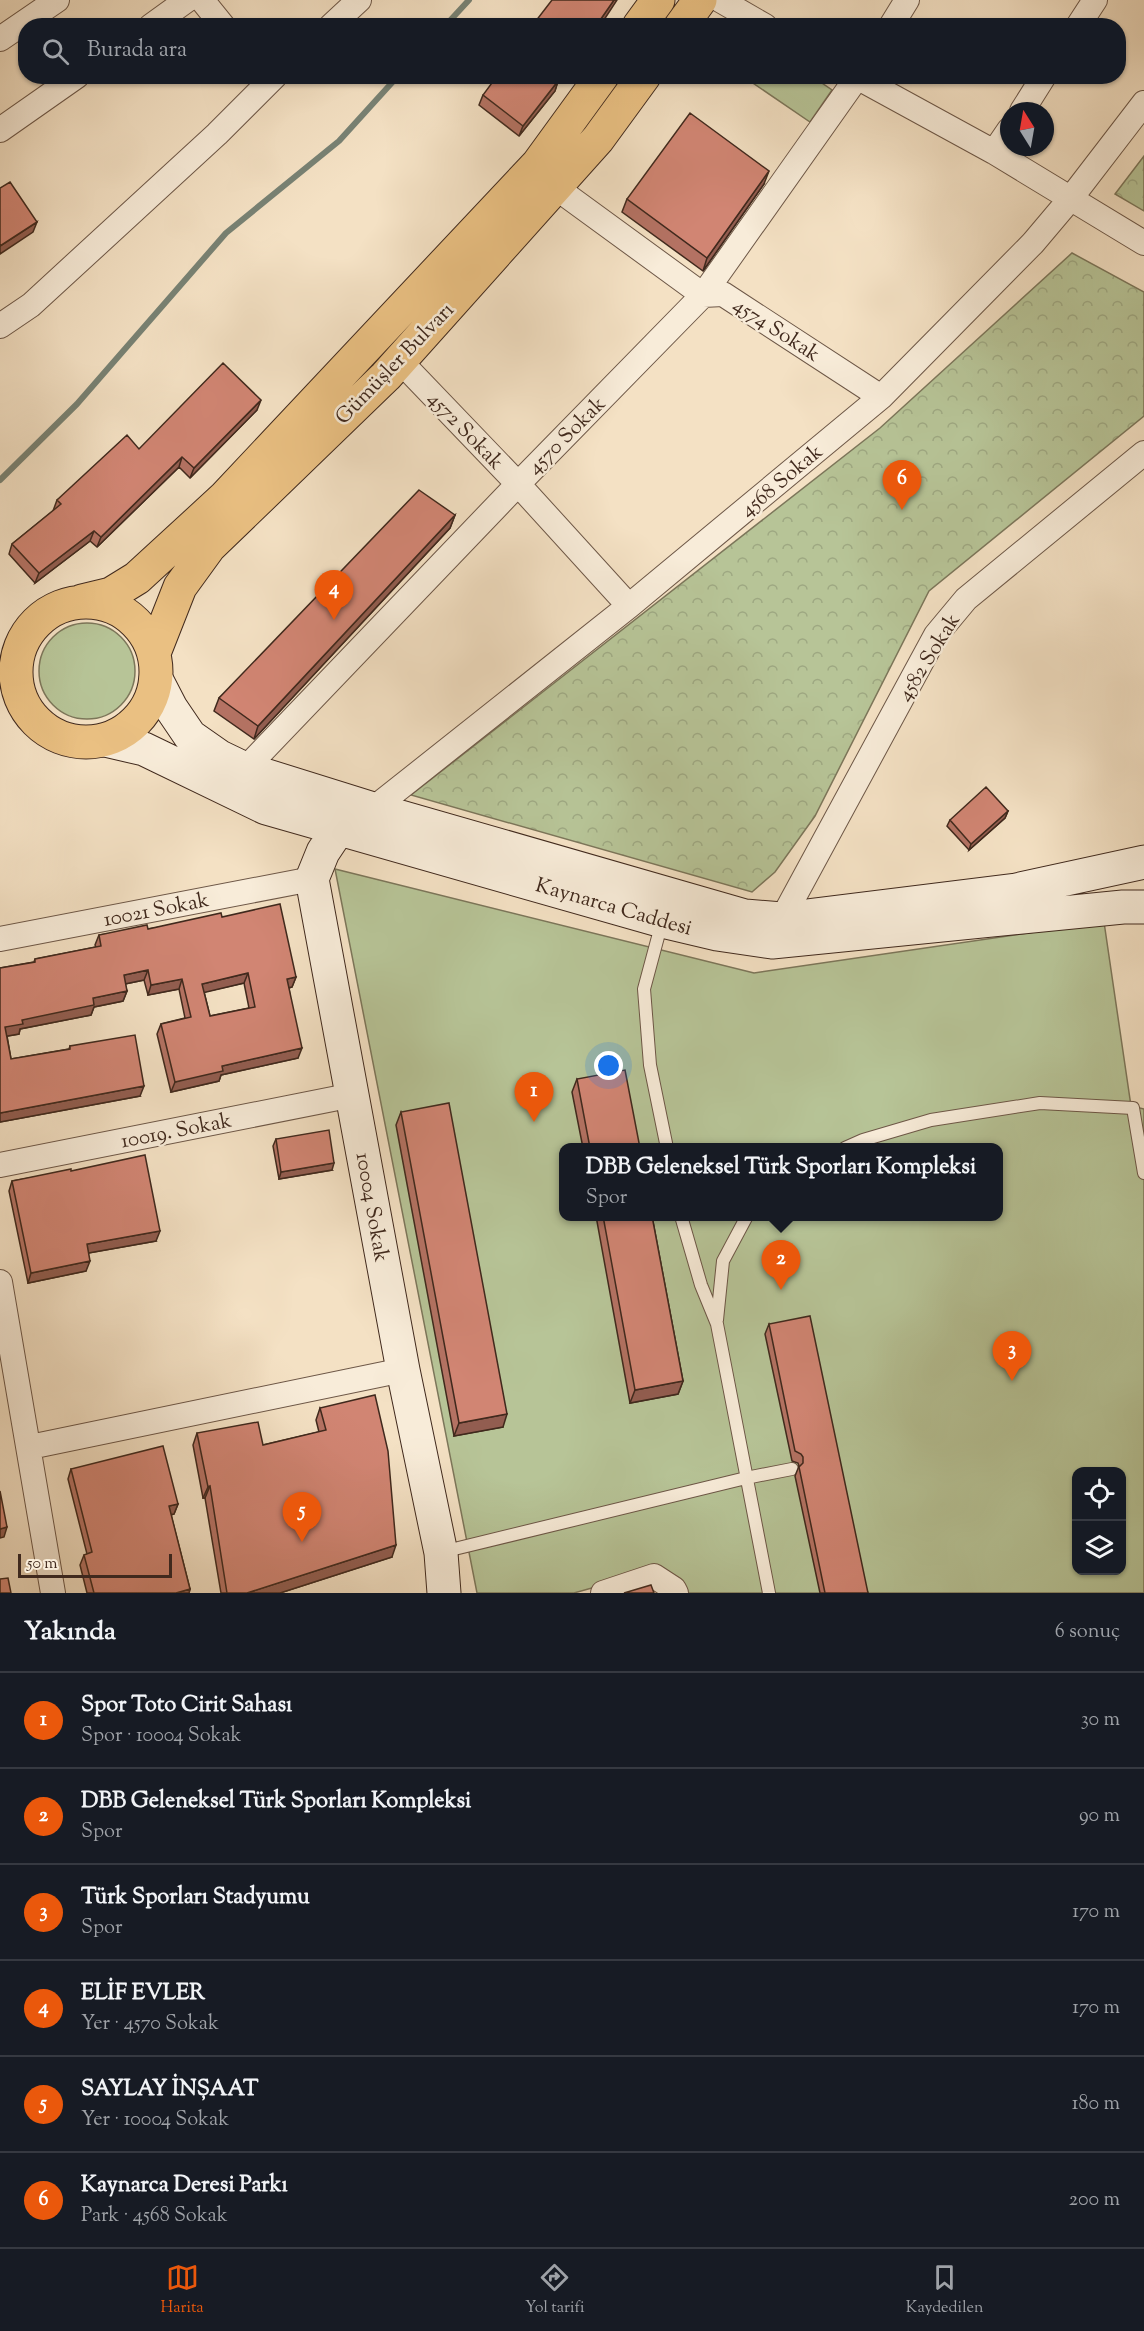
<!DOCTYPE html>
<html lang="tr">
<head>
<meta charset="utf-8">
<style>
	:root { --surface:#171b24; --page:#20242c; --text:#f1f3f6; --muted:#9ea1a6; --line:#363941; --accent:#ea580c }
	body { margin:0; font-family:"Sorts Mill Goudy",serif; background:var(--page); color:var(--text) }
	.controls { position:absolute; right:18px; bottom:18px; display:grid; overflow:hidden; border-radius:12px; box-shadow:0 2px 4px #0004 }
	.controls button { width:54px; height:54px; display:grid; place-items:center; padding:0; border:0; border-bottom:2px solid var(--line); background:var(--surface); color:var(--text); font:30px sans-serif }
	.compass { position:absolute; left:1000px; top:102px; width:54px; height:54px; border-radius:50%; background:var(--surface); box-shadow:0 2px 4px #0004; rotate:349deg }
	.scale { position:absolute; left:18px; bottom:15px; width:154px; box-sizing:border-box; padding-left:6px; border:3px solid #40291d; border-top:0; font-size:16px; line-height:21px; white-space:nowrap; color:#40291d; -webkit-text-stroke:4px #f8ecd9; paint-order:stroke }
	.you { position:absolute; left:609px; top:1066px; width:21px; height:21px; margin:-15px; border:4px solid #fff; border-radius:50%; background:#1a73e8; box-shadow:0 0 0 9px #1a73e833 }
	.badge { display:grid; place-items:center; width:39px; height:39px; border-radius:50%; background:var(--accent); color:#fff; font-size:20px; font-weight:700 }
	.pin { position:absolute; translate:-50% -50px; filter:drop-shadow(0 2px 3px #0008) }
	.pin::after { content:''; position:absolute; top:32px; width:21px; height:18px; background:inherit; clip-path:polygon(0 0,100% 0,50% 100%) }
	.popup { position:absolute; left:559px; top:1143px; width:444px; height:78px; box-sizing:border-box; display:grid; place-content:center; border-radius:12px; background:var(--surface); filter:drop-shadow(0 2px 4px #0005); font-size:20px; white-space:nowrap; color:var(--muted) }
	.popup b { font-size:22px; color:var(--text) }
	.popup::after { content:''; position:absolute; left:50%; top:100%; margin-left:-12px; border:12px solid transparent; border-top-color:var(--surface) }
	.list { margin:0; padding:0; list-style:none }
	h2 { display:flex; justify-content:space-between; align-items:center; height:78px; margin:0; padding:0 24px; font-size:26px }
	h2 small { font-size:20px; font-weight:400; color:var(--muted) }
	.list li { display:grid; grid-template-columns:39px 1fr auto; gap:18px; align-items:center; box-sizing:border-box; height:96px; padding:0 24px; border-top:2px solid var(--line) }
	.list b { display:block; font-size:22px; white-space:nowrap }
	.list p { margin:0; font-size:20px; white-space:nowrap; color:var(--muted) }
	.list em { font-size:20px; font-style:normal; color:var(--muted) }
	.icon { flex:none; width:33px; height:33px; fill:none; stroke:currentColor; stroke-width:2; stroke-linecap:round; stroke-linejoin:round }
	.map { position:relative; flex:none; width:1144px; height:1593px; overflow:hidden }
	.search { position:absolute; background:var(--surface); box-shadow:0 2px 4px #0004; left:18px; right:18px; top:18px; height:66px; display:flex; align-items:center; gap:15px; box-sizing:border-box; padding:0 21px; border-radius:24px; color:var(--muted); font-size:22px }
	.sheet { height:654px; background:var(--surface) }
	nav { display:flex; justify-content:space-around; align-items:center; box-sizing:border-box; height:84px; border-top:2px solid var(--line); background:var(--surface); font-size:16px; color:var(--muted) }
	nav a { display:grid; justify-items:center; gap:3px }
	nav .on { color:var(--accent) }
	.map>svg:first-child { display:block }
	.grass { fill:#b7c497; stroke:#7c765a; stroke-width:1.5; fill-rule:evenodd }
	.forest { fill:url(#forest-crowns); stroke:#7c765a; stroke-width:1.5 }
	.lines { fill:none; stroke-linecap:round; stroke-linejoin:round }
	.stream { stroke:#788274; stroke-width:6 }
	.lane-casing { stroke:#6d5747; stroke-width:14 }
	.street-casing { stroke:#6d5747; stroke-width:26 }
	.secondary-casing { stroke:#40291d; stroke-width:35 }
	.primary-casing { stroke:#40291d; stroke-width:35 }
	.lane { stroke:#f8ecd9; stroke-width:12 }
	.street { stroke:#f8ecd9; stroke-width:24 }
	.secondary { stroke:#f8ecd9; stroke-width:33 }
	.primary { stroke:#eac082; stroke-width:33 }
	.wall { fill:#b47263; stroke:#40291d; stroke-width:1.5; fill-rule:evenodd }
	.shaded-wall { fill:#925d50; stroke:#40291d; stroke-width:1.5 }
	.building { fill:#d18573; stroke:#40291d; stroke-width:1.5; fill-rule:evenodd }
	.labels { text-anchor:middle; stroke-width:5; stroke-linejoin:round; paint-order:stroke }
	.street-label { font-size:21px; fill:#40291d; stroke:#f8ecd9 }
</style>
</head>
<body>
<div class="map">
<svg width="1144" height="1593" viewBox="0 0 1144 1593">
	<defs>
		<pattern id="forest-crowns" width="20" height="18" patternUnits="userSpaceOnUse" patternTransform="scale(1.5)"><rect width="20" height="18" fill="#b7c497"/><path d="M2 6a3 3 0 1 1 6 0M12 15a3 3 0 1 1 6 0" fill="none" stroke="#9ea882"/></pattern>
	</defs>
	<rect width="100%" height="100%" fill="#f4e1c4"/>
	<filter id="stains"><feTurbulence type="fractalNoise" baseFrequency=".00333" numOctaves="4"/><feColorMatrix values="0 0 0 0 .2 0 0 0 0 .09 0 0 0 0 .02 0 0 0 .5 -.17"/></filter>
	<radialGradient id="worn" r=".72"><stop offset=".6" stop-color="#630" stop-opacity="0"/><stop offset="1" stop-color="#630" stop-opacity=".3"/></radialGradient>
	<path class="grass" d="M744,77H813L832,90L810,122Z
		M39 671a48 48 0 1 1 96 0a48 48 0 1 1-96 0Z
		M335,869L754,973L1104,922L1131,1106L1144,1109V1593H683L663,1568L574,1593H477ZM564,1148H998V1216H564ZM1076,1472H1122V1570H1076Z"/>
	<path class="forest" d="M1144,156V211L1115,194Z
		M1072,253L1144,292V416L929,591L815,816L775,872L752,892L411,795L880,428Z"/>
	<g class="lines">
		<path class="stream" d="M445,26L469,0
			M0,480L77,404L226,233L339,141L398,76"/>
		<defs>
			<path id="lane" d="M662,922L644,989L650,1065L667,1148
				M845,1148L863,1140L931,1120L1040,1103L1133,1108L1144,1173
				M681,1216L701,1285L717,1324L769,1593
				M717,1320L723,1261L747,1216
				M442,1552L746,1478L792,1469"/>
			<path id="street" d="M202,0L223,26
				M720,0L765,26
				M151,26L187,0
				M331,26L359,0
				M891,26L907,0
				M1078,26L1095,0
				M0,39L57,0
				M855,76L994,152L1144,243
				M1022,111L1044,76
				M0,130L77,76
				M994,152L1009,130
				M555,187L703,295L723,294L881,397
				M0,326L31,305L217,134L275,76
				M400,361L518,484L629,606
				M245,769L518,484L703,295L858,76
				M373,809L629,606L881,397L1033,243L1071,198L1144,103
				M782,919L936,635L966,599L1144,453
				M0,939L312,879
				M0,1165L353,1095
				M0,1282L53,1593
				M30,1447L403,1370
				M603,1593L654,1576L674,1589L676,1593"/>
			<path id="secondary" d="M156,679L171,708L190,736L220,757L245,769L373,809L745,916L782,919L1016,890L1144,862
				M105,740L144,749L266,808L662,921L717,934L772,942L1123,907H1144
				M339,828L323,852L312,879L403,1370L441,1553L444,1593"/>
			<path id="primary" d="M639,26L658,0
				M681,26L700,0
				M82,601L111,594L137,578L224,498L538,164L602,76
				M16 672a70 70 0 1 1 140 0a70 70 0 1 1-140 0Z
				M154,653L180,587L209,547L386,376L598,139L644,76"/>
		</defs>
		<use href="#lane" class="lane-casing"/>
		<use href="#street" class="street-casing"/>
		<use href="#secondary" class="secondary-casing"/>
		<use href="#primary" class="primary-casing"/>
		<use href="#lane" class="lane"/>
		<use href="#street" class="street"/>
		<use href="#secondary" class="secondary"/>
		<use href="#primary" class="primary"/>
	</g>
	<path class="wall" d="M557,80L558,81L555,91L519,136L479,105L483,95Z
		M764,184L703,271L622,212L627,199Z
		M257,410L190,478L179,467L97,547L90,541L35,583L9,554L12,544L53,511L57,500L139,449Z
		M455,515L450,528L254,739L214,711L219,698Z
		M1008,811L1005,818L969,850L947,826L950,820Z
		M222,917L296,977L292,987L289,988L298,1058L221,1075L219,1081L171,1092L157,1034L161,1024L185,1018L179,989L148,995L144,980L125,984L127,991L123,1001L94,1007L91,1015L20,1029L19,1034L7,1036L11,1059L69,1049L70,1046L140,1096L0,1122V968L34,962L35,959L96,947L95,945L99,935L148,929ZM244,983L249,1008L210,1016L204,992Z
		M577,1079L640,1148H583L572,1092Z
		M401,1112L503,1427L454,1436L396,1125Z
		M276,1139L332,1170L279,1179L273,1146Z
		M71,1171L156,1241L88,1253L86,1271L28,1283L9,1191L12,1181Z
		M596,1216H652L683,1381L678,1394L630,1403Z
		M769,1324L868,1593H820L795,1476L799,1466L798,1463L792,1461L765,1334Z
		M320,1408L392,1557L280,1593H221L205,1498H203L193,1445L197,1433L263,1445L319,1432L316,1420Z
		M71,1469L178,1504L174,1514L171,1515L190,1589L189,1593H87L80,1565L84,1555L87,1554L68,1479Z"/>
	<path class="shaded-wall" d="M614,0H617L600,26H596Z
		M558,81L555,91L519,136L523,126Z
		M769,171L764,184L703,271L707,258Z
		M37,222L33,232L0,254V246Z
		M261,400L257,410L190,478L194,468Z
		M182,457L179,467L97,547L101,537Z
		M455,515L450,528L254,739L258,726Z
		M94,531L90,541L35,583L39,573Z
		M1008,811L1005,818L969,850L971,844Z
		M148,970L144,980L120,985L124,975Z
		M248,973L244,983L198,994L202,984Z
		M296,977L292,987L283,989L287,979Z
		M182,979L179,989L148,995L151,985Z
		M127,991L123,1001L94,1007L91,1015L20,1029L19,1034L2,1037L5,1027L22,1020L93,998Z
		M302,1048L298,1058L221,1075L219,1081L171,1092L175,1082L222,1066Z
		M144,1086L140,1096L0,1122V1113Z
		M334,1163L332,1170L279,1179L281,1172Z
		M160,1231L156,1241L83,1254L87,1244Z
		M90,1261L86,1271L28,1283L31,1273Z
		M683,1381L678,1394L630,1403L635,1390Z
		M507,1414L503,1427L454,1436L459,1423Z
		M210,1486L205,1498H203L208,1487Z
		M178,1504L174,1514L165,1516L169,1506Z
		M7,1527L4,1537L0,1538V1529Z
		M396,1545L392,1557L280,1593H247Z
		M190,1589L189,1593H176Z"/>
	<path class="building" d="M552,0H614L596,26H532Z
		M497,76H556L555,78L558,81L523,126L483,95Z
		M690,113L769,171L707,258L627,199Z
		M10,182L37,222L0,246V188Z
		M223,363L261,400L194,468L182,457L101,537L94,531L39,573L12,544L61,504L57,500L127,435L139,449Z
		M419,490L455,515L258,726L219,698Z
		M986,787L1008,811L971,844L950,820Z
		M280,904L296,977L287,979L302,1048L222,1066L223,1071L175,1082L161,1024L191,1017L182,979L151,985L148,970L124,975L127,991L93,998L94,1005L22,1020L23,1024L5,1027L11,1059L70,1049V1046L135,1035L144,1086L0,1113V968L35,962V959L101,946L99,935L147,925L148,929L221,913L222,917ZM248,973L255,1007L210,1016L202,984Z
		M625,1070L640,1148H590L577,1079Z
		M449,1103L507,1414L459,1423L401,1112Z
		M329,1130L334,1163L281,1172L276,1139Z
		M145,1155L160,1231L87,1244L90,1261L31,1273L12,1181L71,1169V1171Z
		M603,1216H652L683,1381L635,1390Z
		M810,1316L868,1593H825L799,1467L803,1463V1457L801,1454L795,1451L769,1324Z
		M375,1395L388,1451L396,1545L247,1593H227L210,1486L208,1487L197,1433L258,1422L263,1445L326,1430L320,1408Z
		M163,1446L178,1504L169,1506L190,1589L176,1593H94L84,1555L92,1552L71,1469Z
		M0,1491L7,1527L0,1529Z
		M8,1578L11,1593H0V1579Z
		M651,1585L654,1593H624Z"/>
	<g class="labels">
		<g class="street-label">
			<text transform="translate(777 329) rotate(33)" y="7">4574 Sokak</text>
			<text transform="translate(394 363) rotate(-46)" y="7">Gümüşler Bulvarı</text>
			<text transform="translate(466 430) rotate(46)" y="7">4572 Sokak</text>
			<text transform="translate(566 435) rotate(-45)" y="7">4570 Sokak</text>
			<text transform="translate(781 480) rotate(-40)" y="7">4568 Sokak</text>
			<text transform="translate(928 657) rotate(-58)" y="7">4582 Sokak</text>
			<text transform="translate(614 906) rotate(16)" y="7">Kaynarca Caddesi</text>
			<text transform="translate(156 909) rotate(-11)" y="7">10021 Sokak</text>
			<text transform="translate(176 1130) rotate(-11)" y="7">10019. Sokak</text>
			<text transform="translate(373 1207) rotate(80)" y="7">10004 Sokak</text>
		</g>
	</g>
	<rect width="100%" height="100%" filter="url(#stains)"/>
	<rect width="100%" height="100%" fill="url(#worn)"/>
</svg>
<div class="controls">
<button><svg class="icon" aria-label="locate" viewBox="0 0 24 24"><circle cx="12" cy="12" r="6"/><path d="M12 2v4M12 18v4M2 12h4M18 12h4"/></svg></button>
<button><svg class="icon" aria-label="layers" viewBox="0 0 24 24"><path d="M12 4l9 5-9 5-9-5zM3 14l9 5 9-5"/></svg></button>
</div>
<svg class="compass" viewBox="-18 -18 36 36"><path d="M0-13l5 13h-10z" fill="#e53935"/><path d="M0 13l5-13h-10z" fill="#9ea1a6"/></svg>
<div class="scale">50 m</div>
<div class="you"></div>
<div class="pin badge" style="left:534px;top:1122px">1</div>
<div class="pin badge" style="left:781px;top:1290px">2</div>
<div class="popup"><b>DBB Geleneksel Türk Sporları Kompleksi</b>Spor</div>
<div class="pin badge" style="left:1012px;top:1381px">3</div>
<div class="pin badge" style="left:334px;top:620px">4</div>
<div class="pin badge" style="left:302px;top:1542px">5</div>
<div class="pin badge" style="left:902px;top:510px">6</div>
<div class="search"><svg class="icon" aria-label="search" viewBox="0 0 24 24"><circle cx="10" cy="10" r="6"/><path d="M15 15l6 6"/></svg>Burada ara</div>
</div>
<section class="sheet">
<h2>Yakında<small>6 sonuç</small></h2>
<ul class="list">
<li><span class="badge">1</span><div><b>Spor Toto Cirit Sahası</b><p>Spor · 10004 Sokak</p></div><em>30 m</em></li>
<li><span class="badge">2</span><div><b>DBB Geleneksel Türk Sporları Kompleksi</b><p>Spor</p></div><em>90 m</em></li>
<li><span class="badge">3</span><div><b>Türk Sporları Stadyumu</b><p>Spor</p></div><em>170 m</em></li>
<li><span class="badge">4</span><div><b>ELİF EVLER</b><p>Yer · 4570 Sokak</p></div><em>170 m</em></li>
<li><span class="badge">5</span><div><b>SAYLAY İNŞAAT</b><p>Yer · 10004 Sokak</p></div><em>180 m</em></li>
<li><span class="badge">6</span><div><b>Kaynarca Deresi Parkı</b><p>Park · 4568 Sokak</p></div><em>200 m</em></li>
</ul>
</section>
<nav>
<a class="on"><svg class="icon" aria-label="map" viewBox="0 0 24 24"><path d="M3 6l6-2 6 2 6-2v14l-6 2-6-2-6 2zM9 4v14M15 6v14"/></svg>Harita</a>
<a><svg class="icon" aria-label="directions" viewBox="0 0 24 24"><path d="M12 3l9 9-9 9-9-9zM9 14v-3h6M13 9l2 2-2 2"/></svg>Yol tarifi</a>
<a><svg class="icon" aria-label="saved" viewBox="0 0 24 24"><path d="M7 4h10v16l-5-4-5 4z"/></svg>Kaydedilen</a>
</nav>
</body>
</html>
